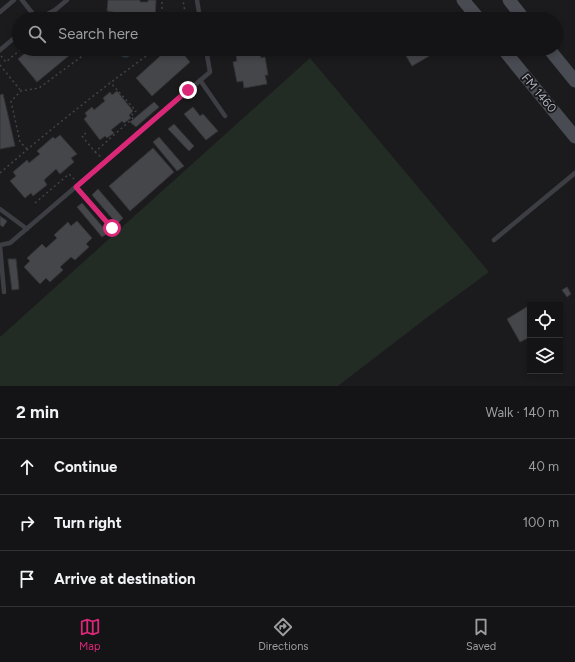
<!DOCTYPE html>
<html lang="en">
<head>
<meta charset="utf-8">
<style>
	:root { --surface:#141416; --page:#1d1d1f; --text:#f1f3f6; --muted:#9d9ea1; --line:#333335; --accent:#db2777 }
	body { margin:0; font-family:Figtree,sans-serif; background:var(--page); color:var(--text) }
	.controls { position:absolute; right:12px; bottom:12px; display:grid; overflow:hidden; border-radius:0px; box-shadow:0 2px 6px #0003 }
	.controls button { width:36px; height:36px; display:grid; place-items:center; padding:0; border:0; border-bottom:1px solid var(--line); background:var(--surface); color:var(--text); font:20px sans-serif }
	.stop { position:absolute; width:12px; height:12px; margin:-9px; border:3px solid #db2777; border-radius:50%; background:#fff }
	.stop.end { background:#db2777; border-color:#fff; box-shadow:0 1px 4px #0008 }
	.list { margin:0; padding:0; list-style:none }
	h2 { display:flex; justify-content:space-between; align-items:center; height:52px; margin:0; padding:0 16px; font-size:17px }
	h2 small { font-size:13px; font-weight:400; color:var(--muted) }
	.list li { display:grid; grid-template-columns:26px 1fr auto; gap:12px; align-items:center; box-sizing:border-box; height:56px; padding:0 16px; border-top:1px solid var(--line) }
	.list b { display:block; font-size:15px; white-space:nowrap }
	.list em { font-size:13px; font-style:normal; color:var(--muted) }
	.icon { flex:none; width:22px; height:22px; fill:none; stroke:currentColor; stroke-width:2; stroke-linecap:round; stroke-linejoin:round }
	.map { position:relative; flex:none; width:575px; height:386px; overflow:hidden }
	.search { position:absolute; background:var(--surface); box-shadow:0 2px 6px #0003; left:12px; right:12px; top:12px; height:44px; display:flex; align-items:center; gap:10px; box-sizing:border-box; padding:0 14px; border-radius:22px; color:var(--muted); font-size:15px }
	.sheet { height:220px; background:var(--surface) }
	nav { display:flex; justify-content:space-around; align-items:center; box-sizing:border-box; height:56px; border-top:1px solid var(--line); background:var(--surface); font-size:11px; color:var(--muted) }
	nav a { display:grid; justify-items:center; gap:2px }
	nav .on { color:var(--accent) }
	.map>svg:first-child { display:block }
	.green { fill:#222c24 }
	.water { fill:#303942 }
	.building { fill:#45464a; stroke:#353539 }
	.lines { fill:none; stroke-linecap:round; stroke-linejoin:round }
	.path { stroke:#414349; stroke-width:1.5; stroke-dasharray:2 3; stroke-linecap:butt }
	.lane { stroke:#3d3e44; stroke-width:4.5 }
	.secondary { stroke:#494b52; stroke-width:13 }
	.route { stroke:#db2777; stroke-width:5 }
	.labels { text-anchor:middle; stroke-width:3.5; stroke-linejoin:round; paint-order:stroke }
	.street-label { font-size:12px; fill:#adb1bd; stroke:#161618 }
</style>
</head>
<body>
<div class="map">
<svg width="575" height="386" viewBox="0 0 575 386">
	<rect width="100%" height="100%" fill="#1b1b1d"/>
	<path class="green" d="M310,58L489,272L429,316L338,386H0V337Z"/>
	<path class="water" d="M114,49H138L131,52L130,56L126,58L120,56V52Z"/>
	<path class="building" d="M108,0H140V2H148V0H156L155,19H118L119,16H113V12L107,11Z
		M254,15V19H234Z
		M30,49H77L37,82L18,59Z
		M168,49H179L190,62L152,96L136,78Z
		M235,49H260L261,58L265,57L268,75H265L267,84L244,88L243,81L237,82L233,62L237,61Z
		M402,49H427L431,55L412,66Z
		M117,91L133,111L129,115L131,118L124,123L122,121L111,130L114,133L107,138L105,136L100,140L84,119L87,116L85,113L92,107L94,110L105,101L103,98L110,92L112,95Z
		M3,94L15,146L0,149V95Z
		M154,102L159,107L136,127L130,122Z
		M193,107L200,116L203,114L218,131L206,140L184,114Z
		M174,124L194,146L189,151L168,129Z
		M60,135L77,154L71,158L74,162L60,174L56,169L44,180L47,185L33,196L31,193L25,198L10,181L16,176L13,172L27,160L29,163L40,154L37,151L53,137L55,139Z
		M159,137L184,166L177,171L153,142Z
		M153,148L174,172L130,211L109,186Z
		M98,189L123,218L117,224L92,195Z
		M82,203L108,233L102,237L77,207Z
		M0,216L7,221L3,227L0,225Z
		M77,221L92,238L86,244L89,247L75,260L71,257L60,267L63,270L50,282L46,278L40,284L24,267L30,261L27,258L42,244L46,248L57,238L54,235L68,222L71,226Z
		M8,259H16L19,289L12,290Z
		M567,287L571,294L567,297L562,290Z
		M530,305V337L520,342L507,319Z"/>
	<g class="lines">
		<path class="path" d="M162,19V0
			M162,19H173
			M180,19L186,18L183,0
			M1,56L6,62L21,49
			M0,65L21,91
			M86,133L82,136L95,152L134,117L132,114L136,111L110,82
			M27,149L20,142L11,101L21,91L39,88L85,54L89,49
			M95,152L101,157
			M0,173C48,131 97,92 149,54L153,49
			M35,203L69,174L74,179"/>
		<path class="lane" d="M22,0L37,19
			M197,0L200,19
			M0,12L14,0
			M38,19L55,10L67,0
			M0,50L19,34
			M200,80L225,116
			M76,187L112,228
			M0,209L27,229
			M494,240L575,173
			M0,245L10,243L210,72L206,49
			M0,246L4,292"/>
		<path class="secondary" d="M463,0L479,19
			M509,0L524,19
			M503,49L575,137
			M549,49L575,81"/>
	</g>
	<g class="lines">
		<path class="route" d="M112,228L76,187L188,90"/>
	</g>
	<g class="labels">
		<g class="street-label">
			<text transform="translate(539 93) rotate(50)" y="4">FM 1460</text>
		</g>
	</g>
</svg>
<div class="controls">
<button><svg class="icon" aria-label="locate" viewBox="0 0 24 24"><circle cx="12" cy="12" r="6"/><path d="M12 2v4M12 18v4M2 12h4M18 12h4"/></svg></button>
<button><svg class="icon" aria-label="layers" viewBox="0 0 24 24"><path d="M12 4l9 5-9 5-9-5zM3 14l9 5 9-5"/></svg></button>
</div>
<div class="stop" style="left:112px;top:228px"></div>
<div class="stop end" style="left:188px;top:90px"></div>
<div class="search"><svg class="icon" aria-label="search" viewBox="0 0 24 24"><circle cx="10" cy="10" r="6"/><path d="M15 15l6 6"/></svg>Search here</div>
</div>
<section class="sheet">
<h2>2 min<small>Walk · 140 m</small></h2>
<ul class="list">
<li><svg class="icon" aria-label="ahead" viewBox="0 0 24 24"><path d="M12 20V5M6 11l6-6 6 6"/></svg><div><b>Continue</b></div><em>40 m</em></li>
<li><svg class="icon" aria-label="right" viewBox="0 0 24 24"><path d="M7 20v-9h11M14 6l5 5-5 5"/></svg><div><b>Turn right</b></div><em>100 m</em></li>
<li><svg class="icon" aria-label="arrive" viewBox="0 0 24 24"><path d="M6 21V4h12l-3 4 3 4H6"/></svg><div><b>Arrive at destination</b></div></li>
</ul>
</section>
<nav>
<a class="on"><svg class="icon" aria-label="map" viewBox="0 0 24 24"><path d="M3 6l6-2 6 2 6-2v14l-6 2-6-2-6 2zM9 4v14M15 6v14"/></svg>Map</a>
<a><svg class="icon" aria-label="directions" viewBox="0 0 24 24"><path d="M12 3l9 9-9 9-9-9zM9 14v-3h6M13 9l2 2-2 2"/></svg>Directions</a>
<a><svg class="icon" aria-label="saved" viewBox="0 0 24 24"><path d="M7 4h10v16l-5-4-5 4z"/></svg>Saved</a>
</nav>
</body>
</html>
